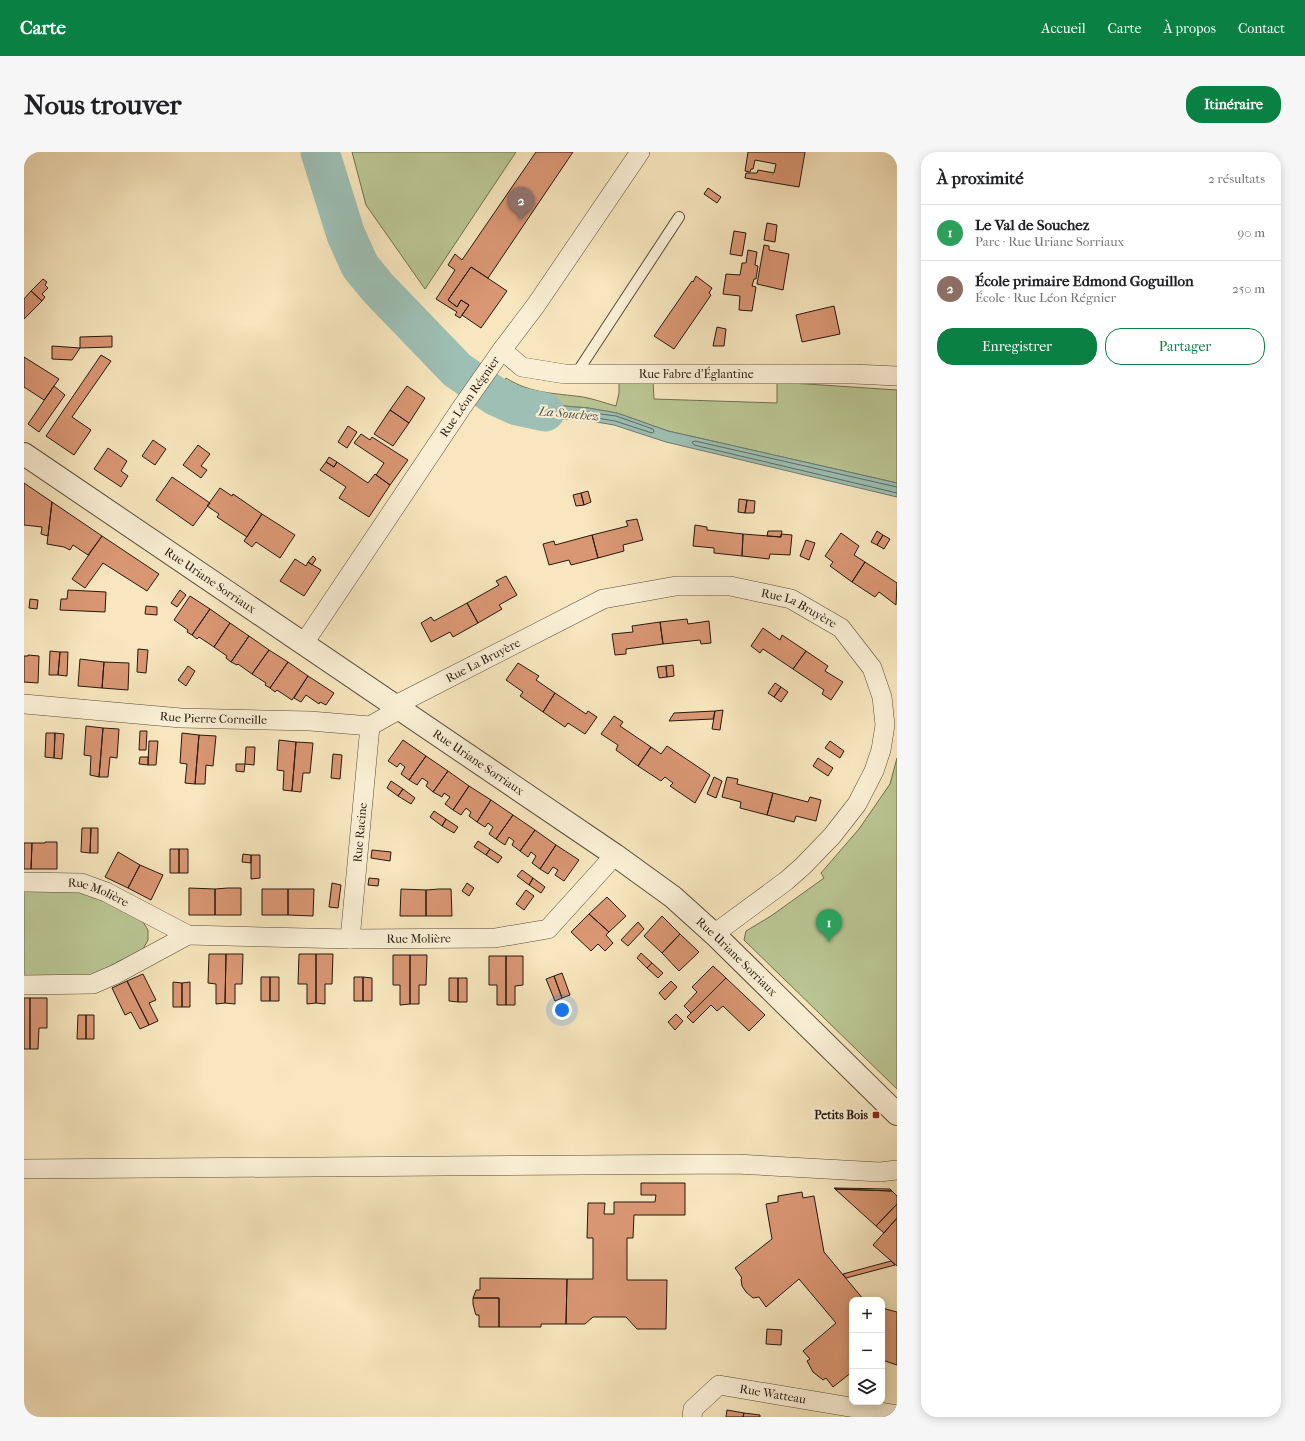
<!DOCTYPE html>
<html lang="fr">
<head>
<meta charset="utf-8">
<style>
	:root { --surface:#fff; --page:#f6f6f6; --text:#202124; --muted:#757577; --line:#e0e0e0; --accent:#0b8043 }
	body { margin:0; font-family:"IM FELL French Canon",serif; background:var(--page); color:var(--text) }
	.controls { position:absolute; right:12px; bottom:12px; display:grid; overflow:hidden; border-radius:8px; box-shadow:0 2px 10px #0003 }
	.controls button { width:36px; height:36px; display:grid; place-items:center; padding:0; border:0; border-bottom:1px solid var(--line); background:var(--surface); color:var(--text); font:20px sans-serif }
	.you { position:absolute; left:538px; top:858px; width:14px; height:14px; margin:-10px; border:3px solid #fff; border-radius:50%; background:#1a73e8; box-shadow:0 0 0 6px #1a73e833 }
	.badge { display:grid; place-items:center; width:26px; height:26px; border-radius:50%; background:var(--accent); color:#fff; font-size:13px; font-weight:700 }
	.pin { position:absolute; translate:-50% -33px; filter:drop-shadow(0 1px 2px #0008) }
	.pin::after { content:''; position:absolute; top:21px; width:14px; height:12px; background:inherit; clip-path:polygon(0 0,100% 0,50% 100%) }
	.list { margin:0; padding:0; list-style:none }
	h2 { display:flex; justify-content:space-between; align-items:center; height:52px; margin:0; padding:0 16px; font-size:17px }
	h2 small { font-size:13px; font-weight:400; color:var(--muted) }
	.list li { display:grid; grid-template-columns:26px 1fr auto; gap:12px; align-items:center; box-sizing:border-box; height:56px; padding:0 16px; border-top:1px solid var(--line) }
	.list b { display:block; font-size:15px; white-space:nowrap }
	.list p { margin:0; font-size:13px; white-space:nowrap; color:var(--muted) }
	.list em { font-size:13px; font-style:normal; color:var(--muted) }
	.actions { display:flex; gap:8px; padding:12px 16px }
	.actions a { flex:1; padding:9px 0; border:1px solid var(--accent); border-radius:16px; text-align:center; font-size:14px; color:var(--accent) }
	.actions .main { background:var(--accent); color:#fff }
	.icon { flex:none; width:22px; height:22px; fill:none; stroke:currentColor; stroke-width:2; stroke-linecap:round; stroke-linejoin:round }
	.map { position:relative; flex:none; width:873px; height:1265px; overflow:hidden; border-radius:16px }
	header { display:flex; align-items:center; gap:24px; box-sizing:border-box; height:56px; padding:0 20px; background:var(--accent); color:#fff }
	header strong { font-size:19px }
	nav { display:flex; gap:22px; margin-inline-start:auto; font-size:14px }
	.intro { display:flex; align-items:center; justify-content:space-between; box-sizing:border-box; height:96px; padding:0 24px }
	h1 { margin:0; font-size:28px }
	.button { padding:10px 18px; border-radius:16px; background:var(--accent); color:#fff; font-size:14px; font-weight:700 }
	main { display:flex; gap:24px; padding:0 24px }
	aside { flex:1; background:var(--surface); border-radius:16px; box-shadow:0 2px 10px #0003 }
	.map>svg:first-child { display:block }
	.green { fill:#bac694; stroke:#706f50 }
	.water { fill:#9dbfb4; stroke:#6d7c71 }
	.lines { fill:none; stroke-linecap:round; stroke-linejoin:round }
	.shore { stroke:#616c60; stroke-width:1 }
	.river { stroke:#9dbfb4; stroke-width:39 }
	.building { fill:#da9774; stroke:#25180c }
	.service-casing { stroke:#5a4c38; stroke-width:12 }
	.minor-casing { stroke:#5a4c38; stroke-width:20 }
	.tertiary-casing { stroke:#5a4c38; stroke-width:24 }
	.service { stroke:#faefd5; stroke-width:10 }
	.minor { stroke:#faefd5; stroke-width:19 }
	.tertiary { stroke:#faefd5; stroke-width:22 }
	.poi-dot { fill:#8f2418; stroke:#faefd5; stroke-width:1.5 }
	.labels { text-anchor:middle; stroke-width:4; stroke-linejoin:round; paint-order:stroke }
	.street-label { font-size:12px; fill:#25180c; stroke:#faefd5 }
	.poi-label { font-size:12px; font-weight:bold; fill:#25180c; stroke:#faefd5; text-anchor:end }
	.water-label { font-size:13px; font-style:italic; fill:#4f5247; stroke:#faefd5 }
</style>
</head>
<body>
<header>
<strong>Carte</strong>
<nav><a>Accueil</a><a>Carte</a><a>À propos</a><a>Contact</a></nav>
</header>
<div class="intro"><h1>Nous trouver</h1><a class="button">Itinéraire</a></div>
<main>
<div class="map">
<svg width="873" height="1265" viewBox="0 0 873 1265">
	<rect width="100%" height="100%" fill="#f7e6be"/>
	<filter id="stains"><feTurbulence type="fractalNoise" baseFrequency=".005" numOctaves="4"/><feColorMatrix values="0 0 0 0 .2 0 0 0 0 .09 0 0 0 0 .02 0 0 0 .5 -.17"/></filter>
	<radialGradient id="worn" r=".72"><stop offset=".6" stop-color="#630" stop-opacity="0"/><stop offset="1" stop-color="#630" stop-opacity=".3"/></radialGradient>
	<path class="green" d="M328,0H492L401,137L342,53Z
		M482,226C507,242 531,241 559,245C570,247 581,251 592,254L595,241V230L629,229L630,247L753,251V230L873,238V331L644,279L593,261L564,256L504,251L491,246L476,236Z
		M873,606V937L720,788L722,779L747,764L800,726L797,721L835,677L866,632Z
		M0,739H67L119,770L124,778V788L119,797L65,825L0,824Z"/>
	<path class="water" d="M476,236L491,246L504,251L564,256L593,261L644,279L873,331V345L642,290L590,273L555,267L516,268L484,260L467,250Z"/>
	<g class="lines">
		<path class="shore" d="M476,243H479C502,258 521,257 548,259L549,262L548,263L516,264L486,256L474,249Z
			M561,260L592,264L629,277L630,280L628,281L591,269L561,264L560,262Z
			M873,335L671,289L668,290L670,293L873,341"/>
		<path class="river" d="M296,0L322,83L336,114L354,136L433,218L471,244L493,254L521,260"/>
	</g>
	<path class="building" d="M512,0H549L464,126L447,115L424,148L433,155L437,148L445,153L436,166L431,163L433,160L412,147L431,118L424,113L431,102L438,108Z
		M724,0H781L775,35L721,26L722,21H733L734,18L750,21L752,12L731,8L729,17H727L726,20L721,19Z
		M684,36L697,45L693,51L680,42Z
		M743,71L753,73L751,90L740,88Z
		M710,79L722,81L718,104L706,102Z
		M740,93L745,94V98L765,102L759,138L733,132Z
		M724,98L733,100L731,113L734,114L732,127H730L728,134L732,135L728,159L715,158L716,144L699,142L702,122L716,123L718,111H722Z
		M447,115L483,139L457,176L438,163L445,153L437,148L433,155L424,148Z
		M672,124L688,136L685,141L687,143L650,197L630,184L668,129L669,130Z
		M19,127L23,130L21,133L24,136L18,142L21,145L18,149L7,139Z
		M7,139L18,149L0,167V147Z
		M810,154L816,182L778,190L772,163Z
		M693,175L702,177L700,194H689Z
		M88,184V195L56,196V185Z
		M28,194L56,196L48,208L28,207Z
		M77,203L87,209L48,265L67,278L50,303L22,284Z
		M0,205L35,227L20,248L0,235Z
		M30,234L41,243L15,280L4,272Z
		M383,234L401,246L385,271L366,258Z
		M366,258L385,271L369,294L350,282Z
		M324,274L333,280L323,296L314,290Z
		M337,282L346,288L348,285L384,308L366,333L352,323L360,311L330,291Z
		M129,288L142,297L131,313L118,304Z
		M174,293L186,302L177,314L183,318L177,326L159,313Z
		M84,296L103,309L97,319L104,324L97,335L70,317Z
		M305,305L313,310L310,315L302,310Z
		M302,310L310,315L313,310L344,331L351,322L366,333L345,365L315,346L322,335L296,318Z
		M148,325L186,351L169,374L132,348Z
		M0,331L28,350L24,384L17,382L18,375L0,373Z
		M196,336L208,344L209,342L238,362L223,385L193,365L195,362L183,354Z
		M564,339L567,350L560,353L557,341Z
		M557,341L560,353L552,354L549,343Z
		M715,347L723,348L721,361L714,360Z
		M723,348L731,349L730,361H721Z
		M28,350L78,384L64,403L49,393L46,398L40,395L23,392Z
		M238,362L271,383L256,406L232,390L228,395L220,389Z
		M613,367L619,388L599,393L600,399L574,406L568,383L604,374L602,369Z
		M671,373L683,375V378L719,382L718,404L690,401V396L669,394Z
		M744,379H758L757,385L743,384Z
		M853,379L859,383L853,393L847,390Z
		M817,381L835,394L830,403L841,410L828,430L806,414L809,410L801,404Z
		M719,382L757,385V382L768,383L766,403L746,402L745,407L718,404Z
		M568,383L574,406L547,413L545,408L525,413L519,392L530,389L531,393Z
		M859,383L866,387L860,397L853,393Z
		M78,384L135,422L123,439L79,411L61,436L48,427Z
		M782,388L791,391L785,408L776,404Z
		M289,404L292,407L288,413L284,410Z
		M271,407L282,414L284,410L297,418L280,444L256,429Z
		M841,410L873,431L872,453L855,440L851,445L828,430Z
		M482,424L493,443L475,453L478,457L454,471L443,451L475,433L472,429Z
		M44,438L82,440L81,460L36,458L37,447H43Z
		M156,438L162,443L153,455L147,451Z
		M166,444L186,457L168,483L163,480L164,478L150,468Z
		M6,447L14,448L13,457L5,456Z
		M443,451L454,471L429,485L426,480L407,490L397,471L407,465L410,469Z
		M122,454L133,455V463L121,462Z
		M186,457L206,471L190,495L175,485L173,487L168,483Z
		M663,467L664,472L685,469L687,491L677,492L676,488L639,492L636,470Z
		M636,470L639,492L602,497V502L591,503L588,482L609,480L608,474Z
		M206,471L225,484L207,510L202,506L203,504L190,495Z
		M739,476L756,488L758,483L782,499L769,517L739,497L736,501L727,494Z
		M225,484L245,498L228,522L214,512L213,513L207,510Z
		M114,497L124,498L122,521L113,520Z
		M245,498L264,510L246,536L241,533L242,531L228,522Z
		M26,499L36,500L34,523H25Z
		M782,499L804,514L801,519L819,530L807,548L798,542L800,538L769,517Z
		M36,500H44L43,524L34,523Z
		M4,503L15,504L14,531L0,530V504H4Z
		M56,507L80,510L78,536L54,534Z
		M80,510L105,511L104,538L78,536Z
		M264,510L284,524L268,548L253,538L251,540L246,536Z
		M494,511L515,524L512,528L531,541L519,560L496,544L499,540L482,528Z
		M649,513L650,524L643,525L642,514Z
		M164,514L171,519L162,534L154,528Z
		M642,514L643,525L635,526L633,515Z
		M284,524L310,541L302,553L296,550L295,552L282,543L277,550L270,546Z
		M751,531L757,535L750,545L744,541Z
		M757,535L764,540L757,550L750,545Z
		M531,541L562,562L564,559L573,565L561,582L544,571L541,575L519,560Z
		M699,558L696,578L688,577L691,559Z
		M691,559L689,567L645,569L650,561Z
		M590,564L599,570L596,574L627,595L614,614L592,598L594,593L577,582Z
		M62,574L79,576L75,625L66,623L67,604L60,603Z
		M79,576L95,577L93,606L86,605L84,625H75Z
		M116,579H123L122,598H115Z
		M22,581H31L30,606L21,605Z
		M31,581L40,582L38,607L30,606Z
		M158,581L175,583L171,632L161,631L163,612L156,611Z
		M175,583L192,584L189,614L182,613L181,632H171Z
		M255,588L272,590L268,639L259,638L260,619L253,618Z
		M379,588L402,604L385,628L377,622L381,615L376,611L373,615L364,609Z
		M125,589H134L132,613H124Z
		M806,589L820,599L816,606L801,596Z
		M272,590L289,591L286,621H279L277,640L268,639Z
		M643,594L686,623L671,651L646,634L649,631L641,625L637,629L614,614L627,595L637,602Z
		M222,595H231L230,613L221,612Z
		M309,602L318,603L316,627L307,626Z
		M402,604L424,619L409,640L402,634L404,630L398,626L393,633L385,628Z
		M116,605H124V613L115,612Z
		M794,606L809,616L804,624L789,614Z
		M212,612H221L220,620L212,619Z
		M424,619L445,634L429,658L421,652L426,645L420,641L418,645L409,640Z
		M690,625L698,629L692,646L683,642Z
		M703,625L714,627L713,632L749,641L743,663L716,656L717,650L698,645Z
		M367,629L379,637L374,644L363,636Z
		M445,634L467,648L453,670L445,664L447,660L442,656L437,663L429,658Z
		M379,637L391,646L387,652L374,644Z
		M749,641L784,650L786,645L797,648L792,669L772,664L770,670L743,663Z
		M467,648L489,663L472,687L465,682L469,675L464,671L461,675L453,670Z
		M410,659L422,667L418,674L406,665Z
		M489,663L511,678L496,699L488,693L490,689L485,685L481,693L472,687Z
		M422,667L434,675L430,681L418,674Z
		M58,676H67L66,701L57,700Z
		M67,676H74V701H66Z
		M511,678L532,693L516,717L508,711L512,704L507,700L504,705L496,699Z
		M454,689L466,697L462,703L450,695Z
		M21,690H33V717H7L8,691H21Z
		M0,691H8L7,717H0Z
		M532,693L555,708L540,729L531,723L534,718L529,715L524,722L516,717Z
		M146,697H155V721H146Z
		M155,697H164V721H155Z
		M466,697L478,705L474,711L462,703Z
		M348,698L367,700L366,709L347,706Z
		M94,700L116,713L104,736L81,725Z
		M219,702L227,703V711L218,710Z
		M227,703H236V726L227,727Z
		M116,713L139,723L127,748L104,736Z
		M498,718L509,726L505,733L493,724Z
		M345,726L355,727L354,734L344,733Z
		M509,726L521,735L517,741L505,733Z
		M308,731L317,733L314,756L305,755Z
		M443,731L450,736L445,744L438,739Z
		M165,736L191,737V763H165Z
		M204,736H217V763H191V737Z
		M238,737H264V763H238Z
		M264,737H290L289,764L264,763Z
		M377,737L402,738V764H376Z
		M415,737H427L428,764H402V738Z
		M502,738L510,744L500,758L492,752Z
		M583,745L602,764L585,780L565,762Z
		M565,762L585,780L582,783L589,791L581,799L574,792L567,799L547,780Z
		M638,764L656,782L638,801L620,784Z
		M614,770L620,777L604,794L597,788Z
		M656,782L675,800L655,819L638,801Z
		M617,801L628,811L623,816L613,806Z
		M185,802H202L201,851L192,852V832L184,831Z
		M202,802H219L218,832H211V852L201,851Z
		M275,802H292V851L283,852V832H274Z
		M292,802H309L308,832H301V852L292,851Z
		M369,803H386V852L376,853V833H369Z
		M386,803H403L402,833H395V852H386Z
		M465,804H482V853H473V833H465Z
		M482,804H499V833L491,834V853H482Z
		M628,811L639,821L634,826L623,816Z
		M689,814L702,826L667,861L660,854L673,840L668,835Z
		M538,821L546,843L538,846L530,824Z
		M119,822L132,848L125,851L134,869L125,873L103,829Z
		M530,824L538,846L531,849L522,827Z
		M237,825H246V849H237Z
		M246,825H255V849H246Z
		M330,825H339V849H330Z
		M339,825L348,826V849H339Z
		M425,826H434V850L425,849Z
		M434,826H443V850H434Z
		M702,826L741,863L725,879L699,854L693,859L687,853L669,871L663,865Z
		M103,829L125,873L116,877L107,860L101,863L88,836Z
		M647,829L653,835L641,848L635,841Z
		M149,830L158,831V855H149Z
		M166,830V855H158V831Z
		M0,846H6V897H0Z
		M6,846H23V876H15L14,897H6Z
		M652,862L659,869L651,878L644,870Z
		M54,863H62V887H53Z
		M62,863H70V887H62Z
		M617,1031H661V1063H610L609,1086H603V1128H643L642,1177H613L602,1165H569L561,1172H542L543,1127H569V1086H563L564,1051H581L580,1062H590V1050H631L632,1043H617Z
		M810,1036L866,1037L868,1039L811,1037Z
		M811,1037L868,1039L873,1044V1052L852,1074Z
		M778,1040L779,1046L790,1044L800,1100L840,1148H828V1220L809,1235L802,1226L799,1228L789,1220L783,1209L786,1207L779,1199L812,1171L775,1127L742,1155L735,1145L729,1146L722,1140L718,1134L717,1127L718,1126L711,1116L748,1087L742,1052L754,1050V1044Z
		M873,1052V1066L860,1081L852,1074Z
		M873,1066V1114L849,1093Z
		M867,1109L871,1113L822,1126L819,1122Z
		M456,1126L543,1127L542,1172H517V1175H475V1146H449L452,1138H456Z
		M449,1146H475V1175H455V1163H452L451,1160L449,1152Z
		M858,1156L873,1160V1213L858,1208Z
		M743,1177L758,1178L757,1193L742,1192Z
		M703,1258L720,1261L719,1265H702Z
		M720,1261L736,1263V1265H719Z"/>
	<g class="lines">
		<defs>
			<path id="service" d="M552,222L655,65"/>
			<g id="minor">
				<path id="s1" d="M478,198L498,215L541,222H830L873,224"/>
				<path id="s2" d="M280,491L438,255L478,198L512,153L616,0"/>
				<path id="s3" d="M0,552L157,566L286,569L346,574L376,557"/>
				<path id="s4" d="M370,554L579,447L652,434H706L767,447L817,476L848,516L858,545L861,573L857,598L850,619L833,652L808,684L779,714L762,729L690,782"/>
				<path id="s5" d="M0,730L57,731L82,740L164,783L326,787L471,786L524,777L591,703"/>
				<path id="s6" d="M326,787L346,574"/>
				<path d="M0,833L69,832L92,822L164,783"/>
				<path d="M0,1017L712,1012L856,1020L873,1018"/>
				<path id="s7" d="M668,1265L669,1257L695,1233L873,1263"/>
			</g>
			<g id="tertiary">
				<path id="s8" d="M0,302L591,703L649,745L690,782L873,962"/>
			</g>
		</defs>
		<use href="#service" class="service-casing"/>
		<use href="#minor" class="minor-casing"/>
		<use href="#tertiary" class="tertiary-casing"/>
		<use href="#service" class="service"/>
		<use href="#minor" class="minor"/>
		<use href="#tertiary" class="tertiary"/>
	</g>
	<rect class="poi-dot" x="848" y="959" width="8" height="8" rx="2"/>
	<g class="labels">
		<g class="street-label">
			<text dy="4" stroke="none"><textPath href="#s1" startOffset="201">Rue Fabre d'Églantine</textPath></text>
			<text dy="4" stroke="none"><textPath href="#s2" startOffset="297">Rue Léon Régnier</textPath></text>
			<text dy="4" stroke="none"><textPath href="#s8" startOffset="225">Rue Uriane Sorriaux</textPath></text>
			<text dy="4" stroke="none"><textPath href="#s4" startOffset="436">Rue La Bruyère</textPath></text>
			<text dy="4" stroke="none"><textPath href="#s4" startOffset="100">Rue La Bruyère</textPath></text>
			<text dy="4" stroke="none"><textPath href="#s3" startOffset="190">Rue Pierre Corneille</textPath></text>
			<text dy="4" stroke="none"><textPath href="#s8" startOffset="549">Rue Uriane Sorriaux</textPath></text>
			<text dy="4" stroke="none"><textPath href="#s6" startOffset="107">Rue Racine</textPath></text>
			<text dy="4" stroke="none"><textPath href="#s5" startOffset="76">Rue Molière</textPath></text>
			<text dy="4" stroke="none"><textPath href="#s5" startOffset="407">Rue Molière</textPath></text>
			<text dy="4" stroke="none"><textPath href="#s8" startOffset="873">Rue Uriane Sorriaux</textPath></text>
			<text dy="4" stroke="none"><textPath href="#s7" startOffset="98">Rue Watteau</textPath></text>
		</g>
		<g class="poi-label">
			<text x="844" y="967">Petits Bois</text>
		</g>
		<g class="water-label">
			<text transform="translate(545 261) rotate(5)" y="5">La Souchez</text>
		</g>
	</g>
	<rect width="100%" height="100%" filter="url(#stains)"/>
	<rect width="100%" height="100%" fill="url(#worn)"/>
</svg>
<div class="controls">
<button>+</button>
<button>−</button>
<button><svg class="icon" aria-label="layers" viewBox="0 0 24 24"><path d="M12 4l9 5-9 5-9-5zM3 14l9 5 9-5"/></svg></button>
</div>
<div class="you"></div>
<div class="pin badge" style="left:805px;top:790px;background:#2e9e5b">1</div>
<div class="pin badge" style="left:497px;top:68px;background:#8d6e63">2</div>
</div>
<aside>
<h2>À proximité<small>2 résultats</small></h2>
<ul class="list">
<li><span class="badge" style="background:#2e9e5b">1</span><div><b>Le Val de Souchez</b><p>Parc · Rue Uriane Sorriaux</p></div><em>90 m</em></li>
<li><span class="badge" style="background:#8d6e63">2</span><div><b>École primaire Edmond Goguillon</b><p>École · Rue Léon Régnier</p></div><em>250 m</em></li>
</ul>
<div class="actions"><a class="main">Enregistrer</a><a>Partager</a></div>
</aside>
</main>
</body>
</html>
